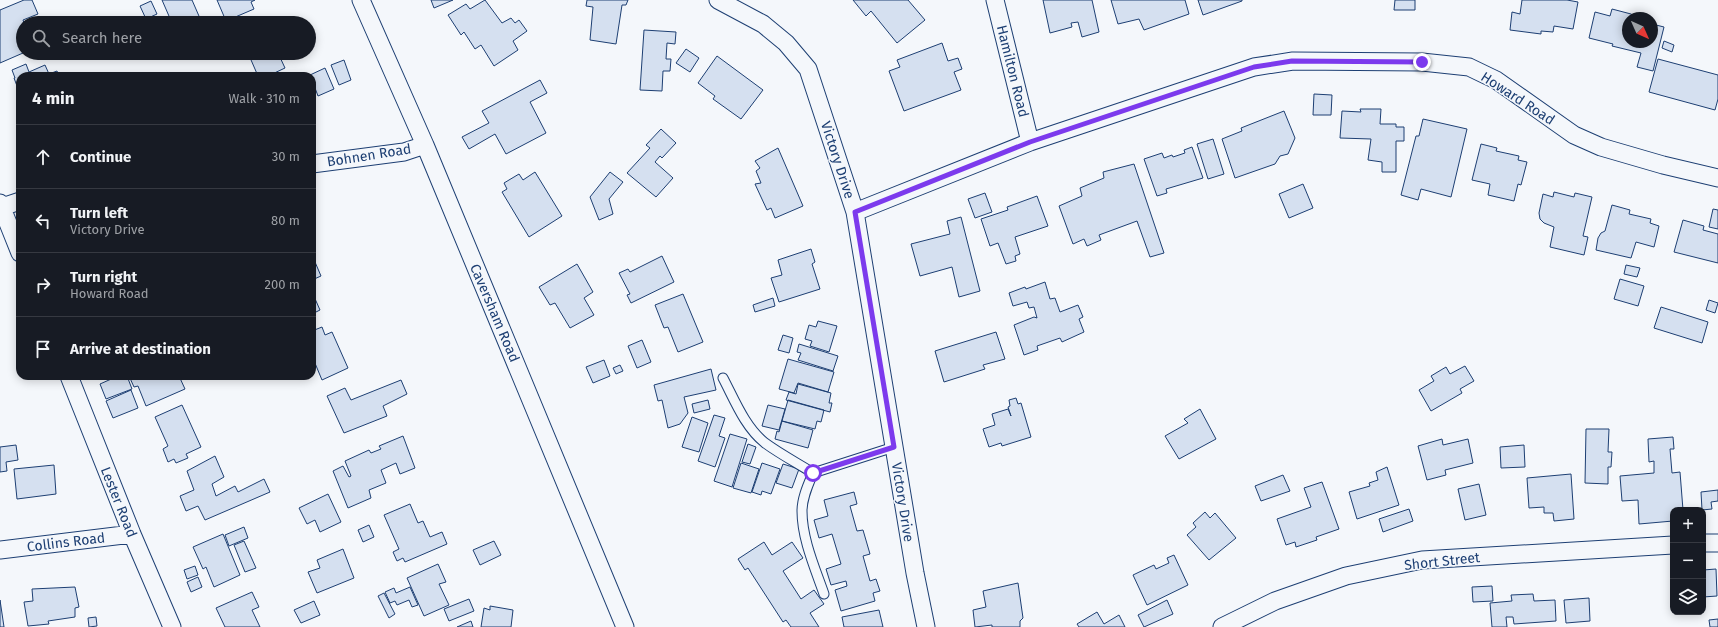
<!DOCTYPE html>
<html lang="en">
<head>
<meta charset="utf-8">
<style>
	:root { --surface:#171b24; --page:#20242c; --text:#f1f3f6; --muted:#9ea1a6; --line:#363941 }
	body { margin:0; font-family:"Fira Sans",sans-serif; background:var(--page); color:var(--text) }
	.controls { position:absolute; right:12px; bottom:12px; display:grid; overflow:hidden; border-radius:8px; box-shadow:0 2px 10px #0003 }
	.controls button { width:36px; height:36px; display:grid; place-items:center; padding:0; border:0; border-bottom:1px solid var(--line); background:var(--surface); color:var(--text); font:20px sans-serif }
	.compass { position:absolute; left:1622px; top:12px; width:36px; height:36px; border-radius:50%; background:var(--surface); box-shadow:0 2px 10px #0003; rotate:135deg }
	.stop { position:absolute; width:12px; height:12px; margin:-9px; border:3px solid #7c3aed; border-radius:50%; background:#fff }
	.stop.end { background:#7c3aed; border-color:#fff; box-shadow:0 1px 4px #0008 }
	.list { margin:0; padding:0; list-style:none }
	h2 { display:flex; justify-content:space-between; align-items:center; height:52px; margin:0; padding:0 16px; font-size:17px }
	h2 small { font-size:13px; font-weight:400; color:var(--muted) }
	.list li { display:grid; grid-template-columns:26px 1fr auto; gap:12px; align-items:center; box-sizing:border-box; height:64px; padding:0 16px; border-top:1px solid var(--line) }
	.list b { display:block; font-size:15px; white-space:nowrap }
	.list p { margin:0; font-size:13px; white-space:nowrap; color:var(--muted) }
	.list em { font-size:13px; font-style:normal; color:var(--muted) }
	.icon { flex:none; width:22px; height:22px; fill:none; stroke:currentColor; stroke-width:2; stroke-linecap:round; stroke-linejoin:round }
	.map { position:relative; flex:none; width:1718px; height:627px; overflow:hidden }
	.search { position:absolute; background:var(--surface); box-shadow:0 2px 10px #0003; left:16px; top:16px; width:300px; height:44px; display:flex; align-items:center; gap:10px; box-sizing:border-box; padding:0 14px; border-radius:22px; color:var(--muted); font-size:15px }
	.panel { position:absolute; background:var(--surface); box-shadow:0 2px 10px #0003; left:16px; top:72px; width:300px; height:308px; border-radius:12px }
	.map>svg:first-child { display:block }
	.building { fill:#d5e0f0; stroke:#1d3f73 }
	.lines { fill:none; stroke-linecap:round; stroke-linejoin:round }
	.service-casing { stroke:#1d3f73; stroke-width:11 }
	.minor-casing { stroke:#1d3f73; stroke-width:19 }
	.service { stroke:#f4f7fb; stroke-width:9 }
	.minor { stroke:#f4f7fb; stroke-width:17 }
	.route { stroke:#7c3aed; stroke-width:5 }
	.labels { text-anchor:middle; stroke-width:3; stroke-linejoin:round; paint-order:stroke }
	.street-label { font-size:14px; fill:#1d3f73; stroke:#f4f7fb }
</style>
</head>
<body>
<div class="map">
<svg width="1718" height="627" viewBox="0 0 1718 627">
	<rect width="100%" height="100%" fill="#f4f7fb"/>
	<path class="building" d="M24,0H32L38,14L23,20L24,23L23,53L0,63V10Z
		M162,0H192L202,23H172Z
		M217,0H255L251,2L254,9L226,21Z
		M431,0H453L434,8Z
		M485,0L502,23L511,18L515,23L519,20L527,31L513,41L518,50L494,66L481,45L475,49L464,32L461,35L448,15L466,4L470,9Z
		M587,0H628L626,5H622L616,44L590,40L593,7L586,6Z
		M853,0H908L925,20L897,43L871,11L866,16Z
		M1043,0H1092L1099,32L1082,37L1078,22L1071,23L1072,27L1050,33Z
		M1111,0H1185L1189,14L1144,30L1139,19L1118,24Z
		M1198,0H1242V1L1203,15Z
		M1395,0H1415V10H1394Z
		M1522,0H1567L1578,2L1573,29L1554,26L1553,32L1541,31V34L1510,30L1512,12L1520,14Z
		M151,1L157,14L146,19L140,6Z
		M1612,9L1631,14L1638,18H1628V42H1652V24L1664,27L1653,71L1637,67L1641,53L1612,46L1613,44L1589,38L1595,12L1610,16Z
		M644,30L676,32L675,44L667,43L666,59H671L670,71H663L662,91L640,90Z
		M1664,41L1674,45L1672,52L1662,48Z
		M942,43L948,61L958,58L962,69L954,72L961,90L904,111L889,71L900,67L897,60Z
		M686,49L699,58L690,72L676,63Z
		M248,53H278L285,68L268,76H258Z
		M717,56L763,90L741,119L713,99L715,96L698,83Z
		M1658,59L1718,75V99L1715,110L1649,92Z
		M344,60L351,80L339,85L331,65Z
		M26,64L29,72L45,65L49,74L57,71L59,76H20V94L14,78H15L12,70Z
		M325,68L334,89L318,96L312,80V76L310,75Z
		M540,80L547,93L530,102L546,133L506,154L495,134L469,149L462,137L489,123L482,111Z
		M1314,94L1332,95L1331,115H1313Z
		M1360,109H1381L1380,124H1396V127H1404V141H1396V172H1382V162L1368,160L1371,139L1340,138L1342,111L1361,112Z
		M1284,111L1295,138L1288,154L1280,156L1275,164L1235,178L1222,139L1242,131L1241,128Z
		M1423,119L1467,129L1451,197L1421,189L1418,200L1401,195L1416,136H1419Z
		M661,129L676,143L662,158L660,156L655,162L673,178L656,197L627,173L650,148L646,145Z
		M1213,139L1224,174L1208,179L1197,144Z
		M1481,144L1497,148L1496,151L1519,156L1518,160L1527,162L1521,185L1518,184L1514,201L1488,195L1490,184L1472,180Z
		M1192,147L1203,178L1166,189L1167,193L1157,196L1144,159L1162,153L1164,158L1172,155L1173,157L1185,153L1184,150Z
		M778,148L803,206L775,218L771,208L767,210L755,184L761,183L756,171L760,168L755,161Z
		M1134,164L1164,253L1150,257L1137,221L1099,235L1101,240L1087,246L1084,239L1073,244L1059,206L1082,196L1080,188L1104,178L1103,172Z
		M535,172L562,216L529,237L502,192L507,189L504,183L519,174L523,180Z
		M610,172L623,182L609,199L613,214L599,220L590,197Z
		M1303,184L1313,208L1289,218L1279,194Z
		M1554,192L1574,197L1575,193L1592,197L1583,236L1588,237L1584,255L1550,247L1554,227L1544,223L1540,219L1539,213L1543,194L1553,197Z
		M985,193L992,212L975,218L968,199Z
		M1037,196L1048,226L1015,237L1020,254L1015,256L1016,261L1006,264L998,243L990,246L981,219L1008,210L1007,207Z
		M1612,205L1630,210L1629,214L1651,219L1650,223L1659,226L1654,247L1636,242L1631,258L1596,250L1598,238L1601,233L1605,231Z
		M1713,209L1718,210V229L1709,227Z
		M961,217L980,291L959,297L952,267L920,276L911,244L950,234L947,221Z
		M1683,220L1704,226L1703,230L1718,234V263L1674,252Z
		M811,249L815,262L812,264L820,289L779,302L771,278L782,275L778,260Z
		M662,256L674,282L631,303L627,295L630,294L619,273L628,269L630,272Z
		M315,262L321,276L312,280V264Z
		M577,264L593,292L584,298L594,315L570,328L555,303L550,305L539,287Z
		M1626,265L1640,268L1637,277L1624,274Z
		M1620,279L1644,286L1638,306L1614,299Z
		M1045,282L1050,299L1055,298L1060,312L1078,305L1083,317L1079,319L1084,332L1062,342L1060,338L1037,346L1038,350L1024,355L1014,325L1034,317L1037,318L1034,307L1029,308L1027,302L1013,306L1009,293L1025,287L1026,289Z
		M312,292L320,310L312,314Z
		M683,294L703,342L678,352L668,327L664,328L655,305Z
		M773,298L775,306L755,312L753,305Z
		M1709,300L1718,303L1715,313L1706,310Z
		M1661,307L1708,322L1702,343L1654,328Z
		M818,321L837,326L829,352L810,346L812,341L805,339L809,325L816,327Z
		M322,327L325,335L332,332L348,368L322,380L312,356V331Z
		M996,332L1005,359L983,365L985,369L944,382L935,351Z
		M783,335L793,338L789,353L778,350Z
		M642,340L651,362L637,368L628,346Z
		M799,344L838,356L833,371L798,360L801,353L797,352Z
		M788,359L834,372L828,392L798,383L794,393L779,389Z
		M604,360L610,376L593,383L586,367Z
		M620,365L623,371L616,374L613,368Z
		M1465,366L1474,381L1460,389L1462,393L1431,411L1419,390L1434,381L1431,376L1446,367L1450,374Z
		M711,369L716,390L684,397L688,413L680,424L668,428L662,400L658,401L654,385Z
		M118,376H127L132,389L106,399L100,384Z
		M129,376H179L185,389L146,406L138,386L134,387Z
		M401,380L407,394L383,406L387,416L344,433L327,396L345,388L351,400Z
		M798,384L831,393L829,403H832L830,412L786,400L789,392L796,394Z
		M131,390L138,408L113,418L106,401Z
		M1016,398L1018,404L1021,403L1031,437L1002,446L1001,443L989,447L983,429L995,425L992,414L1008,409L1011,416L1008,407L1010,406L1009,400Z
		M708,400L710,409L694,413L692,404Z
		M788,400L824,410L821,422L817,421L815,429L782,421Z
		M182,405L201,447L186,454L188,458L176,463L174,459L168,462L163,449L168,446L155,417Z
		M768,405L785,409L779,430L762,426Z
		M1200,409L1216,439L1179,459L1165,436L1188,423L1184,419Z
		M714,415L725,418L719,436L725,438L715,467L698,461Z
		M692,417L708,423L699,452L682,447Z
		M782,421L813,430L808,448L775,439L777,431L779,432Z
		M1586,429H1609L1608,452H1612L1611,467H1608V484L1585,483Z
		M730,434L747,439L732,487L714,481Z
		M403,436L415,468L400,474L396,463L381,470L386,483L369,490L371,498L348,508L333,471L343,466L349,477L351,476L345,461L369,450L371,453L381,449L379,446Z
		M1673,437L1674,449H1670L1672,473L1680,472L1683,510H1673V521L1639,524L1638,500L1622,501L1620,476L1654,473V461L1649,462L1648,439Z
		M1442,439L1443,445L1468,439L1473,463L1445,470L1446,475L1427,480L1418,446Z
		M748,444L756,447L750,464L742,462Z
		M16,445L18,460L6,462L7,471L0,472V447Z
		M1524,445L1525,467L1501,468L1500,447Z
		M215,456L224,477L212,484L216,496L235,486L238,492L264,479L270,492L205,520L198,506L186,511L180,496L194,490L187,471Z
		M741,463L759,469L751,493L733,488Z
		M762,463L780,469L771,494L762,491L761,495L752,492Z
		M783,464L799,469L792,488L776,483Z
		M54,465L56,494L17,499L14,469Z
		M1387,467L1399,505L1357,519L1349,492L1370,486L1369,483L1378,480L1376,472Z
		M1571,474L1574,519L1554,521L1553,513H1544V507L1529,508L1527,478Z
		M1283,475L1290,491L1261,501L1255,486Z
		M1322,482L1339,529L1316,537L1317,540L1296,547L1295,542L1286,545L1277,519L1311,507L1304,488Z
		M1479,484L1486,515L1465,520L1458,489Z
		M1718,490V501L1711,502L1712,509L1702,510L1701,492Z
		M854,492L857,504L850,506L857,531L863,530L870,554L863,556L870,581L876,579L880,591L873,593L875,601L841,611L835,590L847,586L846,581L831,585L826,569L841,564L832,534L819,538L814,520L828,516L824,500Z
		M328,494L341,522L320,532L315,520L307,524L299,508Z
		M410,504L418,523L423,521L430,537L442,532L447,544L405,562L403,558L397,561L393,552L399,549L384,515Z
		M1409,509L1413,521L1383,532L1379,519Z
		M1205,512L1210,518L1215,513L1236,538L1209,560L1187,535L1196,527L1193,523Z
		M369,525L374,537L363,542L358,530Z
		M244,527L248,538L229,546L225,535Z
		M223,534L240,575L214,587L206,567L203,569L193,547Z
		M244,541L256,568L245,572L234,545Z
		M494,541L501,555L480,565L473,550Z
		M764,542L772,555L792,542L803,558L783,571L801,599L814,590L824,604L810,613L819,627H791L786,620L783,622L748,568L745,570L738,559Z
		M343,549L354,578L317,593L308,572L320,568L317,560Z
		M1174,555L1188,585L1147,605L1133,575L1154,565L1156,569L1169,563L1167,558Z
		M438,564L446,582L439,584L449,605L424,616L407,578Z
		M195,566L198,575L187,579L184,570Z
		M1716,569L1717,596L1703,597V570Z
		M198,577L202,587L191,592L187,582Z
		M1018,583L1023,618L1020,621V627H992V625L975,627L973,610L986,607L983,591Z
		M1492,586L1493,601L1473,602L1472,587Z
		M75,587L79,607L75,608V617L48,621L49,624L28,626L24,602L33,601L32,589Z
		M410,587L418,605L412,607L409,600L397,605L395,601L390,603L385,592L394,588L396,593Z
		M252,592L259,607L252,610L260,627H225L216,608Z
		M384,593L395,614L389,618L378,596Z
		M1533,594L1534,601L1555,600L1556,621L1514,624L1513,617H1506L1507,627H1492L1490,603L1512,601L1511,595Z
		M1589,598L1590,621L1566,623L1564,600Z
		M469,599L474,611L449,621L444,609Z
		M0,600L4,627H0Z
		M1167,600L1173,614L1144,627L1138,615Z
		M314,601L320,615L301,623L294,610Z
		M490,606L513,610L511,627H481L484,608L490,610Z
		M879,610L883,627H844L842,617Z
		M1097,612L1104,624L1119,615L1125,627H1079L1077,624Z
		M96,617L97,626L89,627L88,618Z
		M1718,619V627H1710L1709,620Z
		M471,621L473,627H457Z"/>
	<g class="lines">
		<defs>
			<path id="service" d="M723,378C735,401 745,427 765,443C780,454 797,463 813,473
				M824,594C815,568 802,539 802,511C802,498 808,485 813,473L894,447"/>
			<path id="minor" d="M361,0L425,145L625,627
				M718,0L763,24L786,43L808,69L855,212L915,573L926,627
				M995,0L1030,142
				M312,164L404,152L425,145
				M0,203L20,253
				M2,207L20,201
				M855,212L1030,142L1254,67L1293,61L1422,62L1469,67L1496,80L1574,135L1601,147L1663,165L1718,178
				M69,376L132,534L172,627
				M1703,543H1718
				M0,550L132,534
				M1222,627L1275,601L1346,576L1422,560L1673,545"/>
		</defs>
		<use href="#service" class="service-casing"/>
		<use href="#minor" class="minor-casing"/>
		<use href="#service" class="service"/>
		<use href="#minor" class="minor"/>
	</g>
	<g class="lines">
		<path class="route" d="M813,473L894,447L855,212L1030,142L1254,67L1292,61L1422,62"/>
	</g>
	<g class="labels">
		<g class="street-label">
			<text transform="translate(1013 71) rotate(76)" y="5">Hamilton Road</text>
			<text transform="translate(1518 98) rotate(33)" y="5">Howard Road</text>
			<text transform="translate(369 155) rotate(-9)" y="5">Bohnen Road</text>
			<text transform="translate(838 160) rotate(72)" y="5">Victory Drive</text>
			<text transform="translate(495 313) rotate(67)" y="5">Caversham Road</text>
			<text transform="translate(119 502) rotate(68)" y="5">Lester Road</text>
			<text transform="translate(903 502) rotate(81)" y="5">Victory Drive</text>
			<text transform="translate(66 542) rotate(-7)" y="5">Collins Road</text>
			<text transform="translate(1442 561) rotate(-6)" y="5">Short Street</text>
		</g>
	</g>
</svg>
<div class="controls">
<button>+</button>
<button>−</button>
<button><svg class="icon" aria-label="layers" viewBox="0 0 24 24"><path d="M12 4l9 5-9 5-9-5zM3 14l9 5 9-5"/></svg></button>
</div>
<svg class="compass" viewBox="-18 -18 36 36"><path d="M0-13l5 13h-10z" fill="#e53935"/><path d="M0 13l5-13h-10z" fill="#9ea1a6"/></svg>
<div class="stop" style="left:813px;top:473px"></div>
<div class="stop end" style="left:1422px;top:62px"></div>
<div class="search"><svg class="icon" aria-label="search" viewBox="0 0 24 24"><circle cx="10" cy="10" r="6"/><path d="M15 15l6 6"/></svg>Search here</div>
<section class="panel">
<h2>4 min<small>Walk · 310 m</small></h2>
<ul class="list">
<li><svg class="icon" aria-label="ahead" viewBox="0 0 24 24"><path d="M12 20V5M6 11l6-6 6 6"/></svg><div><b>Continue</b></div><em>30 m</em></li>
<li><svg class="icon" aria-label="left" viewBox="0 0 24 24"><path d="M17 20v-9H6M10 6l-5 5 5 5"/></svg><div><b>Turn left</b><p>Victory Drive</p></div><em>80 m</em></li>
<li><svg class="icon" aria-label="right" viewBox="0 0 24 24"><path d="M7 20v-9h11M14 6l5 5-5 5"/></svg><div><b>Turn right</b><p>Howard Road</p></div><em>200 m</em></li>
<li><svg class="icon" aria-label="arrive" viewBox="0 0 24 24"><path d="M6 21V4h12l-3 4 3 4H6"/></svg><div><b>Arrive at destination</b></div></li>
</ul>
</section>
</div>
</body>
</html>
